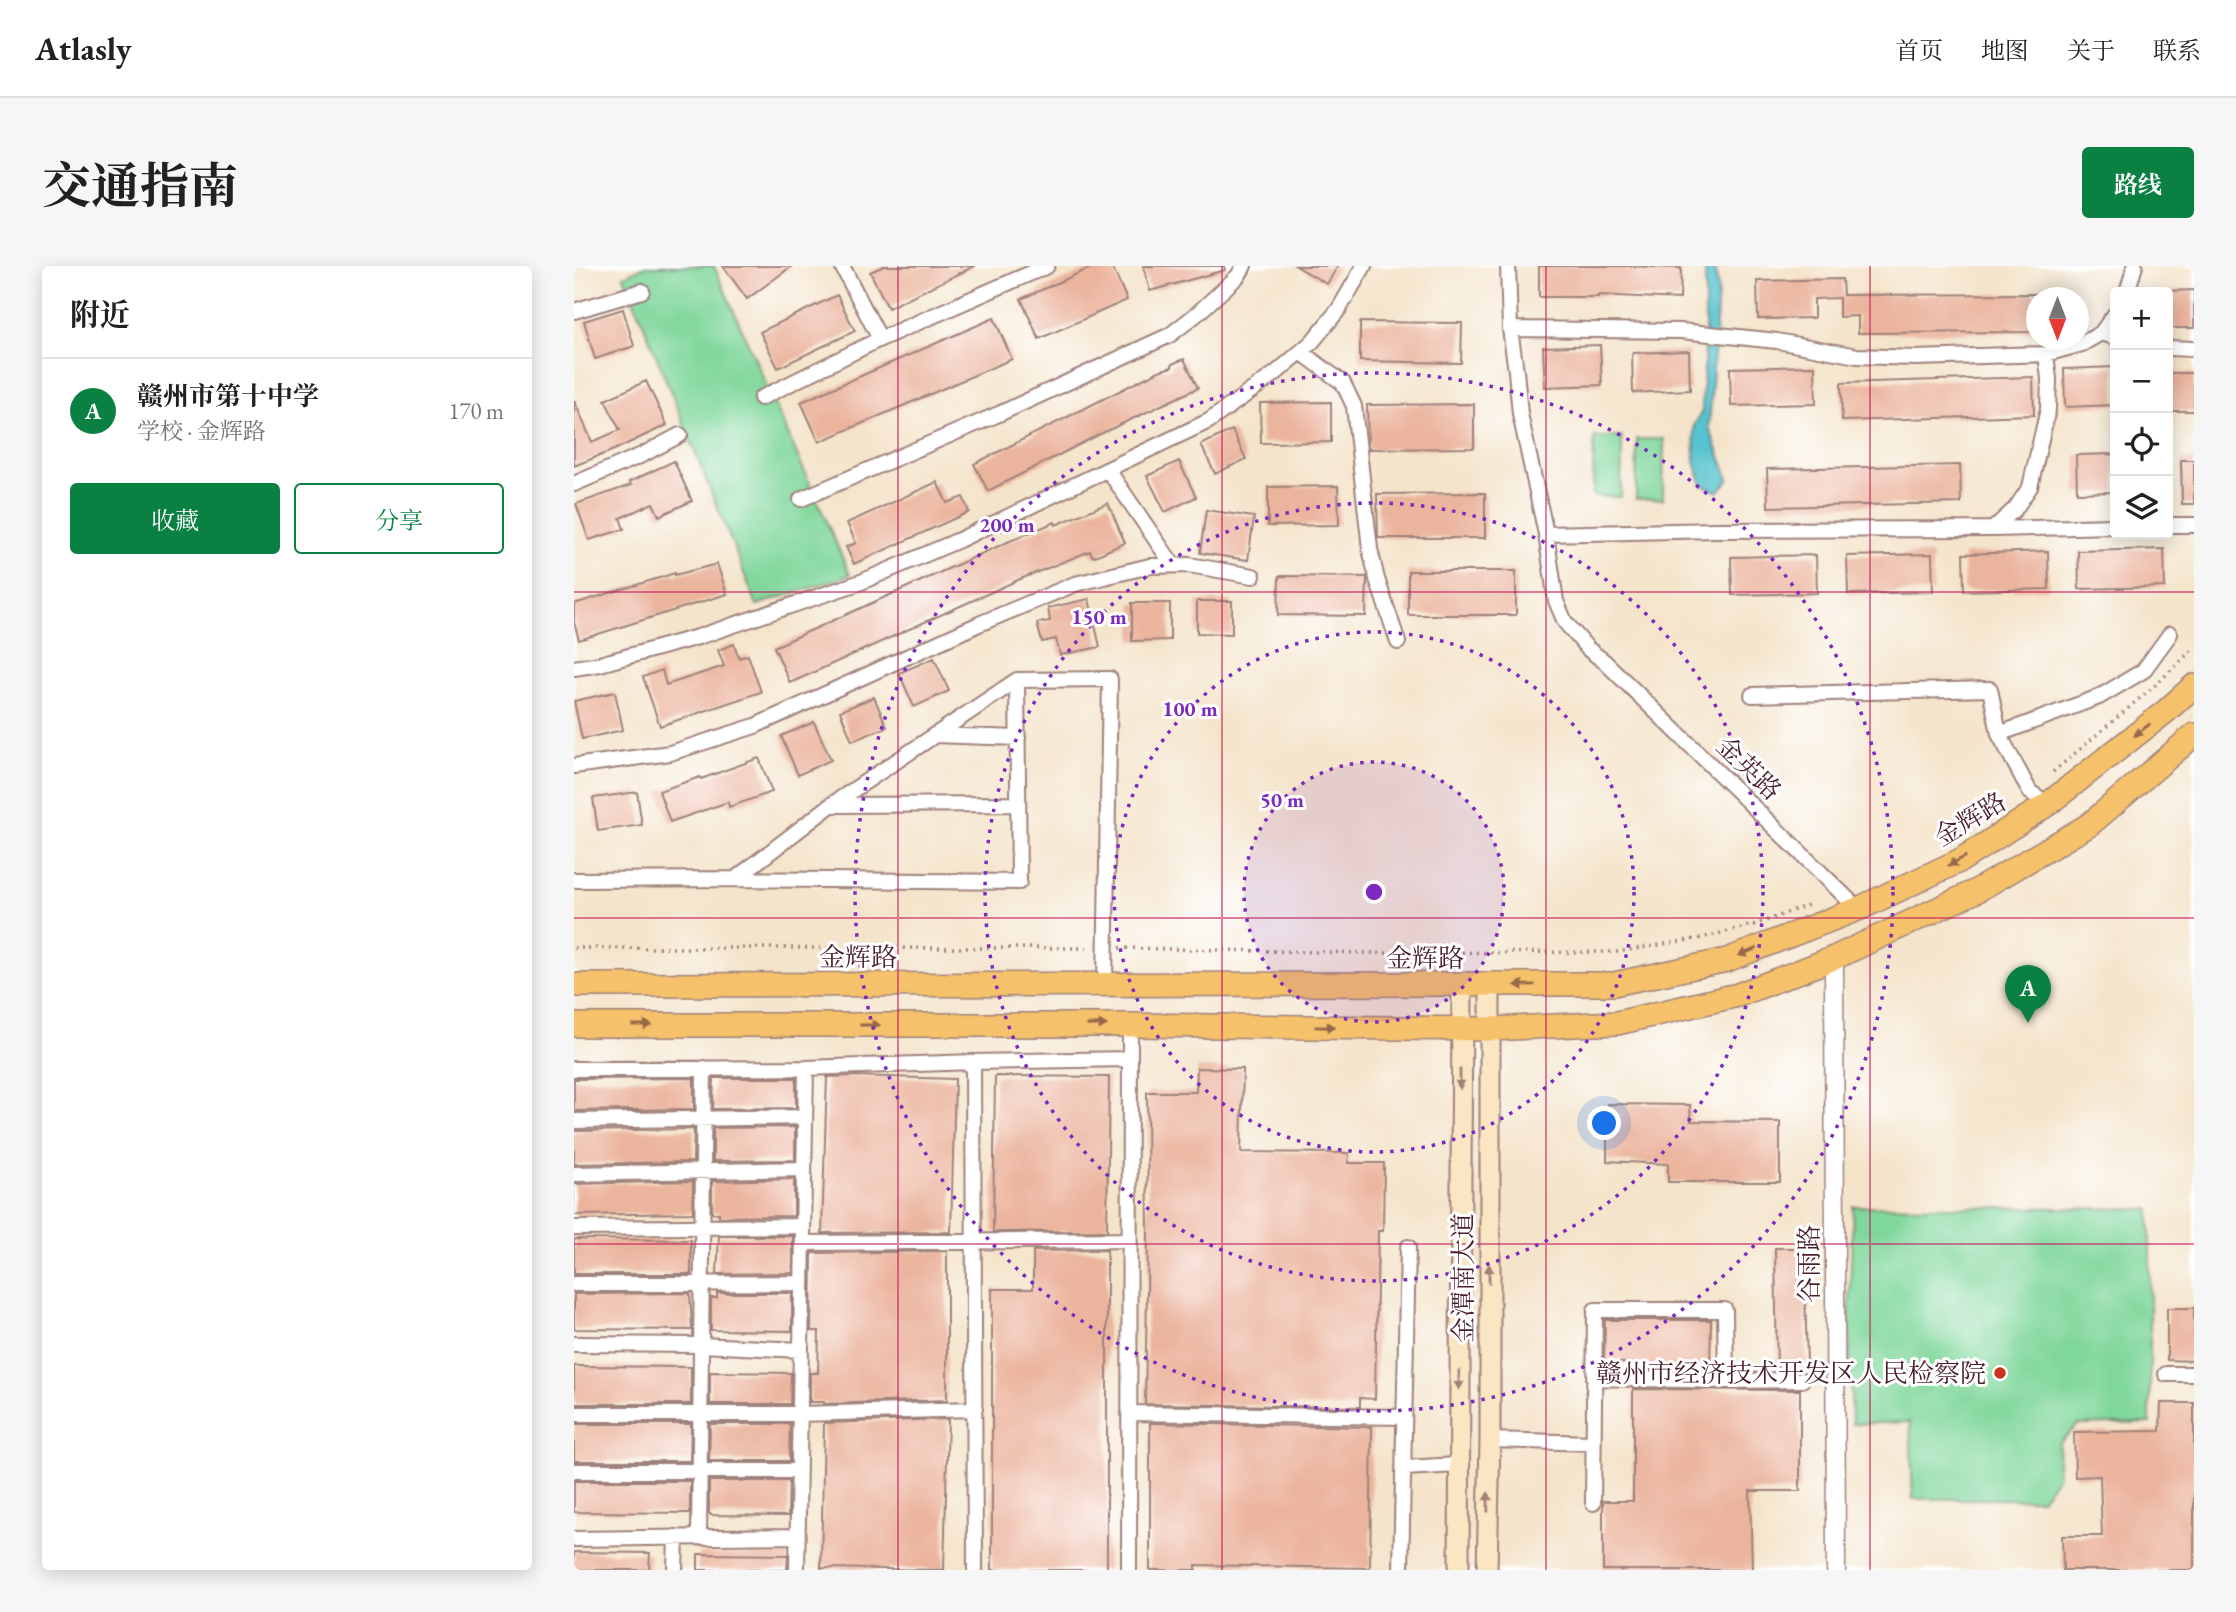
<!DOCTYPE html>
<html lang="zh">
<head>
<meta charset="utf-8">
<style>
	:root { --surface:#fff; --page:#f6f6f6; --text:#202124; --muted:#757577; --line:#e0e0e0; --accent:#0b8043 }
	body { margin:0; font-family:"EB Garamond","Noto Serif SC",serif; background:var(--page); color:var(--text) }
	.controls { position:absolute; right:21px; top:21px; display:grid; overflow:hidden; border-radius:7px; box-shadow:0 4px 18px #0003 }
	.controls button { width:63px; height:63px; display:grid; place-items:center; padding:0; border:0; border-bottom:2px solid var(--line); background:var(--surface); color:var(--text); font:35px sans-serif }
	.compass { position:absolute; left:1452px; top:21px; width:63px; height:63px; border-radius:50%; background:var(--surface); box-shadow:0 4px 18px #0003; rotate:180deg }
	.you { position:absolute; left:1031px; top:858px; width:24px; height:24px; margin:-18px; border:5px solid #fff; border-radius:50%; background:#1a73e8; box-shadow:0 0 0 10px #1a73e833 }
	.badge { display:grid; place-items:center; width:46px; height:46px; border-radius:50%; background:var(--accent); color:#fff; font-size:23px; font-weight:700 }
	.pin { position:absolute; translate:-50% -58px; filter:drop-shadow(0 2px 4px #0008) }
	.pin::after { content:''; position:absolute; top:37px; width:24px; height:21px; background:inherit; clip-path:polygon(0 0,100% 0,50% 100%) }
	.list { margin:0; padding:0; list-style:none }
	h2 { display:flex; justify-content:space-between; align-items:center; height:91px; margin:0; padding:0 28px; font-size:30px }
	h2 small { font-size:23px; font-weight:400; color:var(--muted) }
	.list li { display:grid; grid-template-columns:46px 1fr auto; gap:21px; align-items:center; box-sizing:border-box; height:105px; padding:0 28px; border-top:2px solid var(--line) }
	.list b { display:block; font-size:26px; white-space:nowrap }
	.list p { margin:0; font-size:23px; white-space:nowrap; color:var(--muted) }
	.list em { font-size:23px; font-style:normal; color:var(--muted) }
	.actions { display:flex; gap:14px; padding:21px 28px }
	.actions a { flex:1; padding:16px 0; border:2px solid var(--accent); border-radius:7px; text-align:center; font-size:24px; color:var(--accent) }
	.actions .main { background:var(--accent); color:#fff }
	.icon { flex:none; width:38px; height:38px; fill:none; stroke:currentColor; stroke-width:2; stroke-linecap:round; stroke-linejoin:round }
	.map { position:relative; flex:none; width:1620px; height:1304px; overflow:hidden; border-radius:7px }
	header { display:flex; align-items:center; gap:42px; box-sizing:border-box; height:98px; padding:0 35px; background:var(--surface); border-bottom:2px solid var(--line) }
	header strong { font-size:33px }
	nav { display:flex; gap:38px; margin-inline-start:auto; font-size:24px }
	.intro { display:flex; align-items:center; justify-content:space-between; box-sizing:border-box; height:168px; padding:0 42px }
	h1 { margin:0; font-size:49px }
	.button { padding:18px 32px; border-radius:7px; background:var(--accent); color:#fff; font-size:24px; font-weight:700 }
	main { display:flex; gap:42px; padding:0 42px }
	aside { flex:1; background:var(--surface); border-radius:7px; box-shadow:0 4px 18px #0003 }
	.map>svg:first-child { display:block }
	.green { fill:#80d79b; stroke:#657b63; stroke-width:2 }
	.water { fill:#56c3ce; stroke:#50717c; stroke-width:2 }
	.building { fill:#ebb49d }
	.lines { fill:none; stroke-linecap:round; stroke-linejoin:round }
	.minor-casing { stroke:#9f827b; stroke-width:18 }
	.tertiary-casing { stroke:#9f827b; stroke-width:21 }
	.secondary-casing { stroke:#9f827b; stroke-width:23 }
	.primary-casing { stroke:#9f827b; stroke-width:26 }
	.path { stroke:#9f827b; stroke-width:3.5; stroke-dasharray:2 5; stroke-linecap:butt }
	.minor { stroke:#fff; stroke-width:14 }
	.tertiary { stroke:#fff; stroke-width:18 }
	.secondary { stroke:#fbe6c4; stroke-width:19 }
	.primary { stroke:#f5c16b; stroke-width:23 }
	.oneway { fill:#976848 }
	.oneway2 { fill:#a28278 }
	.grid { fill:none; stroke:#c2185b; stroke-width:2; stroke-opacity:0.55 }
	.ring { fill:none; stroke:#7b2cbf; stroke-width:3.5; stroke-dasharray:3.5 7 }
	.poi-dot { fill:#c8321e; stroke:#fff; stroke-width:2.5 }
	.labels { text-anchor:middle; stroke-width:6; stroke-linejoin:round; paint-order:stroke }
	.street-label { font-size:26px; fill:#4a1f2b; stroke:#fff }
	.poi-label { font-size:26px; fill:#4a1f2b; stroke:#fff; text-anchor:end }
	.centre { fill:#7b2cbf; stroke:#fff; stroke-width:3.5 }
	.ring-label { font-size:21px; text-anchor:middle; font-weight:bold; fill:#7b2cbf; stroke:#fff; stroke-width:6; stroke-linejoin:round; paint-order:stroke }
</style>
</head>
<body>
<header>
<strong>Atlasly</strong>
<nav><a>首页</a><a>地图</a><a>关于</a><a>联系</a></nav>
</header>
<div class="intro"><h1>交通指南</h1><a class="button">路线</a></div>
<main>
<aside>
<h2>附近<small></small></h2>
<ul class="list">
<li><span class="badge">A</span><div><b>赣州市第十中学</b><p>学校 · 金辉路</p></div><em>170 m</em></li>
</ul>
<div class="actions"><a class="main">收藏</a><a>分享</a></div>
</aside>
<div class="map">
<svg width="1620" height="1304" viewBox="0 0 1620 1304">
	<rect width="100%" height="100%" fill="#fff"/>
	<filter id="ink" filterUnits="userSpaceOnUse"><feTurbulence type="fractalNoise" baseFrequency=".0143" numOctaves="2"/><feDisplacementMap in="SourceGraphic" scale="14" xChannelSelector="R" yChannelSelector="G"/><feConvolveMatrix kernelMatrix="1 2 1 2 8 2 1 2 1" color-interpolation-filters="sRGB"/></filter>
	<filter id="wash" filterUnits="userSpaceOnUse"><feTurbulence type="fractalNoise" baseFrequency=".00686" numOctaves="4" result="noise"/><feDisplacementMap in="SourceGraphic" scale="28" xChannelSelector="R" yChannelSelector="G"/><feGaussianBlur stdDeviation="1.57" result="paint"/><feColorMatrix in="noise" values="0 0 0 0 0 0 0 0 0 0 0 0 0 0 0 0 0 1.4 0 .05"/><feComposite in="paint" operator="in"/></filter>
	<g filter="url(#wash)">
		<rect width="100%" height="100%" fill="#f4e4cb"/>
		<path class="green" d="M71,0H140L276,309L183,339L50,10Z
			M1020,171H1048L1047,231L1019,230Z
			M1063,173H1090L1089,233H1062Z
			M1279,940L1576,943V1157L1504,1159L1485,1177L1483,1211L1467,1233H1339L1336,1156L1278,1158L1275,1057Z"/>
		<path class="water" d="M1131,0H1141L1144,25L1135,162L1155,213L1144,226L1128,219L1121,195L1120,160L1128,145L1131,73Z"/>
		<g id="blocks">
			<path class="building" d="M149,0H218L173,33Z
				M310,0H401L314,42L296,6Z
				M521,0H538L553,34L465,73L447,33Z
				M569,0H650L651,4L576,25Z
				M722,0H764L753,18Z
				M965,0H1055L1107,2L1106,33L1024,29V31H965Z
				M1268,13L1269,29L1462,28V66L1284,67V50L1265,51V32L1240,33V52L1184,53L1183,15Z
				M1620,24V62H1594V25Z
				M263,29L281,65L204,102L186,66Z
				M49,43L60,80L21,93L10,55Z
				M420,52L438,93L245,176L227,136Z
				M786,56L888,57L887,97L786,95Z
				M1026,79L1028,119L971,121L969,81Z
				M1115,85L1116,124L1059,127L1058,87Z
				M610,93L624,122L524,169L414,225L400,198L585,105L598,101V98Z
				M1241,100L1242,138L1157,140L1156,102Z
				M1541,101V139L1491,141L1490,103Z
				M1595,107H1620V145H1596Z
				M1459,111L1460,149L1268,155L1267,117Z
				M72,115L93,159L40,184L0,200V134L18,176L46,164L31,134Z
				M757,136V176L687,177L686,137Z
				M900,138V182L794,183L793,139Z
				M658,164L672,193L641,208L627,179Z
				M1541,188V226L1503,227L1502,189Z
				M1607,194H1620V238H1608Z
				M100,195L118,235L85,250L79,237L46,252L50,263L15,274L2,238L57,219L55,216Z
				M605,195L622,231L591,246L573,210Z
				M1386,199L1387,237L1194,241L1193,203Z
				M363,216L373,237L389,231L395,246L280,298L272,281L282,277L273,257Z
				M764,220L765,259L694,260V221Z
				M911,227V272H804L803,228Z
				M534,237L551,277L519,291L516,285L444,314L216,417L200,381L436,275L481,256L482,259Z
				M632,244L680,251L674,294L626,287Z
				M1590,283L1591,321L1505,323L1504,285Z
				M1474,285L1475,323L1390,325L1389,288Z
				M1358,288L1359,326L1274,328L1273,290Z
				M1242,289L1243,327L1158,329L1157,291Z
				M143,298L153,328L5,374L0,356V338L101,307V309Z
				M834,305H942V349H834Z
				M705,310L793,311L792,350L704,349Z
				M515,333L526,381L486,389L482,373L468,376L463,357L476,355L474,342Z
				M623,335H658V368L623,367Z
				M558,337H596V374L558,375Z
				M160,378L165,392L174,389L187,426L86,460L69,411L88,404L92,419L150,400L144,384Z
				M360,392L375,425L340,441L325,407Z
				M41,426L49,464L8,473L0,435Z
				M300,431L313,461L278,475L266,445Z
				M240,456L257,494L224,509L207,470Z
				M185,492L198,526L155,541L154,536L96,556L85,525L126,511L127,513Z
				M63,526L68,559L24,565L19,532Z
				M623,802L669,803L667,886L775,887L774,897H810L809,965H804L801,1133L786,1132V1141L571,1138L574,973L573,826H622Z
				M280,810L381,813L377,966L248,967L253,811Z
				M421,810L535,811L533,965L419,966Z
				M120,812V843L0,845V813Z
				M140,812H222V842L139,843Z
				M1033,838L1116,839L1117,855L1206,856V916H1094V898L1033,895Z
				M221,861V894L139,895V862Z
				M120,863L119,896L0,898V865Z
				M220,913V950L145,951V947H138V915Z
				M119,915V947L0,949V918Z
				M145,970H219V1007L143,1008Z
				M0,973L117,974V1008H0Z
				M1201,982H1230L1233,1100L1226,1101V1104L1203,1105Z
				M533,984V1304H418V1023H459V985Z
				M373,985V1134L250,1138V1136H236V1107H244L245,1065H237L238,987Z
				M116,1027L118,1064L0,1063V1028Z
				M143,1027H218V1065L137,1064V1032H143Z
				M1593,1042H1620V1095L1593,1094Z
				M1031,1054H1137L1136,1105L1059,1103V1097H1030Z
				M0,1100L117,1101V1138H0Z
				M136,1106L217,1107L216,1138H136Z
				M1059,1123L1226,1124V1225H1176L1178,1304H1029V1235H1059Z
				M1587,1137H1620V1304H1489L1488,1270H1528L1526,1210L1501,1211L1500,1166L1586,1165Z
				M374,1153L370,1304L247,1302L250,1157Z
				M576,1157L798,1161L796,1302L622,1299V1304H576Z
				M0,1158H117L116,1195H0Z
				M136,1158H216L215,1195H135Z
				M0,1215H116V1247L0,1246Z
				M135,1215H215L214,1250L137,1249L135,1247Z
				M0,1286L76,1287L75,1304H0Z
				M124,1288L214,1289L213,1304H124Z"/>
		</g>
	</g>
	<g filter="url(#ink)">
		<use href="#blocks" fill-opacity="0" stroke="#9f827b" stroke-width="2"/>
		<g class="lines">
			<defs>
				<path id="minor" d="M268,0L306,73
					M934,0L936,63L942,105L946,148L972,268L982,335L991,356L1014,383L1031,396L1284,643
					M1553,26L1561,0
					M0,45L68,25
					M936,63L1107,65L1203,75L1283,90L1341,92L1472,88L1508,78L1527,67L1541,48
					M1527,67L1541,71
					M1594,82L1620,83
					M727,86L769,117L780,140L796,283L803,313L824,376
					M187,132L306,73L473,0
					M534,204L599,299
					M0,218L68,189L106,169
					M227,233L427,147L596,69L624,47L664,10L670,0
					M1594,259H1620
					M1419,263L1541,260
					M972,268L1142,264L1419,263L1441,243L1456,221L1474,143L1475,113L1472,88
					M0,402L26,398L124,371L287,316L385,274L635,155L702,107L738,76L765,43L790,0
					M1178,429L1416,423L1425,468
					M360,469L444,472
					M0,500L96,487L181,460L405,358L501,318L576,300L615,299L679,310
					M1474,538L1456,526L1425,468L1525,431L1569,405L1596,368
					M257,539L444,538
					M161,613L445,616L443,414
					M0,614L161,613L257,539L443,414L536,413L531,719
					M399,796L401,1304
					M0,803L232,802L399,796L555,793
					M0,855L231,851
					M0,908L230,903
					M0,962L229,960
					M229,977L555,974
					M0,1018L228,1017
					M0,1078L127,1079L227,1084
					M1592,1108H1620
					M1020,1112L1152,1115L1228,1114
					M555,1147L830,1151
					M0,1148H226L401,1143
					M916,1174L1019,1177
					M830,1202L884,1199
					M0,1205H225
					M1019,1237L1021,1044H1151L1152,1115
					M125,1271L130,802
					M0,1273L224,1270
					M101,1304L102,1271
					M223,1304L232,802
					M555,1304L556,759
					M827,1304L834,981"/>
				<path id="tertiary" d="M1260,692L1262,1304"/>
				<path id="secondary" d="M885,1304L888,720
					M913,1304L916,1174V719"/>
				<path id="primary" d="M0,719L1040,718L1153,694L1284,643L1387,594L1474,538L1591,446L1620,420
					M0,759H556L915,763L1043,757L1164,729L1260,692L1402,625L1515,559L1620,469"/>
			</defs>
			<use href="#minor" class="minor-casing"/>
			<use href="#tertiary" class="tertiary-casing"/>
			<use href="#secondary" class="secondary-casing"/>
			<use href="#primary" class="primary-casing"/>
			<path class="path" d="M1479,506L1585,416L1620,382
				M0,682H516
				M545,682L794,687L1043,686L1127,672L1183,658L1234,639"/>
			<use href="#minor" class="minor"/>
			<use href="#tertiary" class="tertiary"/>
			<use href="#secondary" class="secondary"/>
			<use href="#primary" class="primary"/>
		</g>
		<defs><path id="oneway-solid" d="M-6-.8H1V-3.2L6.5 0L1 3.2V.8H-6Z" transform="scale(1.75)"/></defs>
		<g class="oneway">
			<use href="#oneway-solid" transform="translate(1568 464) rotate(142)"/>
			<use href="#oneway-solid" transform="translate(1383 595) rotate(152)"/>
			<use href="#oneway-solid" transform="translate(1174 686) rotate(158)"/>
			<use href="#oneway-solid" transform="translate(951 719) rotate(179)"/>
			<use href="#oneway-solid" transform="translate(68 759)"/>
			<use href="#oneway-solid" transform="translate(296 759)"/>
			<use href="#oneway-solid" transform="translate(523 759)"/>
			<use href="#oneway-solid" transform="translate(751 761) rotate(1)"/>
		</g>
		<g class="oneway2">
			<use href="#oneway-solid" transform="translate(886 813) rotate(90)"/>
			<use href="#oneway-solid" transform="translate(915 1008) rotate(-90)"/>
			<use href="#oneway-solid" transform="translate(885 1114) rotate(90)"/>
			<use href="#oneway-solid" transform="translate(914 1236) rotate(-89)"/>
		</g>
	</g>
	<path class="grid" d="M324,0V1304M648,0V1304M972,0V1304M1296,0V1304M0,326H1620M0,652H1620M0,978H1620"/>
	<circle cx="800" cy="626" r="130" fill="#7b2cbf" fill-opacity=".12"/>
	<g class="ring">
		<circle cx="800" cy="626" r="130"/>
		<circle cx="800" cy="626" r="260"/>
		<circle cx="800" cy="626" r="389"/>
		<circle cx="800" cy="626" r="519"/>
	</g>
	<circle class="poi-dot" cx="1426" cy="1107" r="7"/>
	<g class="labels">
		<g class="street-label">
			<text transform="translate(1175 502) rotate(44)" y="9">金英路</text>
			<text transform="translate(1396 553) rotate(-31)" y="9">金辉路</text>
			<text x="284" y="700">金辉路</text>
			<text x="851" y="701">金辉路</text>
			<text transform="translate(1235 998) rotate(-90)" y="9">谷雨路</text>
			<text transform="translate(889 1012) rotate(-90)" y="9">金潭南大道</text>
		</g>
		<g class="poi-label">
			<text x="1412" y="1116">赣州市经济技术开发区人民检察院</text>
		</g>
	</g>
	<circle cx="800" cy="626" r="10" class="centre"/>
	<g class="ring-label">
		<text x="433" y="266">200 m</text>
		<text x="525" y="358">150 m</text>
		<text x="616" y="450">100 m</text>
		<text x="708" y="541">50 m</text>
	</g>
</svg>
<div class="controls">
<button>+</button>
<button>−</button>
<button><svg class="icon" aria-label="locate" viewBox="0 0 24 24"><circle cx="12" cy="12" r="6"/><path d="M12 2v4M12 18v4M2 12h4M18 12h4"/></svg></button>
<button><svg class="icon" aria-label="layers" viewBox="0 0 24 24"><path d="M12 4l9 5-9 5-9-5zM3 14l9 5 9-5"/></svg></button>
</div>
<svg class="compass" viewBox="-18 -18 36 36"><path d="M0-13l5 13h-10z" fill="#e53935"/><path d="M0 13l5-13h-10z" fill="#757577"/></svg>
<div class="you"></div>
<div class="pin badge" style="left:1454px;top:757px">A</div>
</div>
</main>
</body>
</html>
